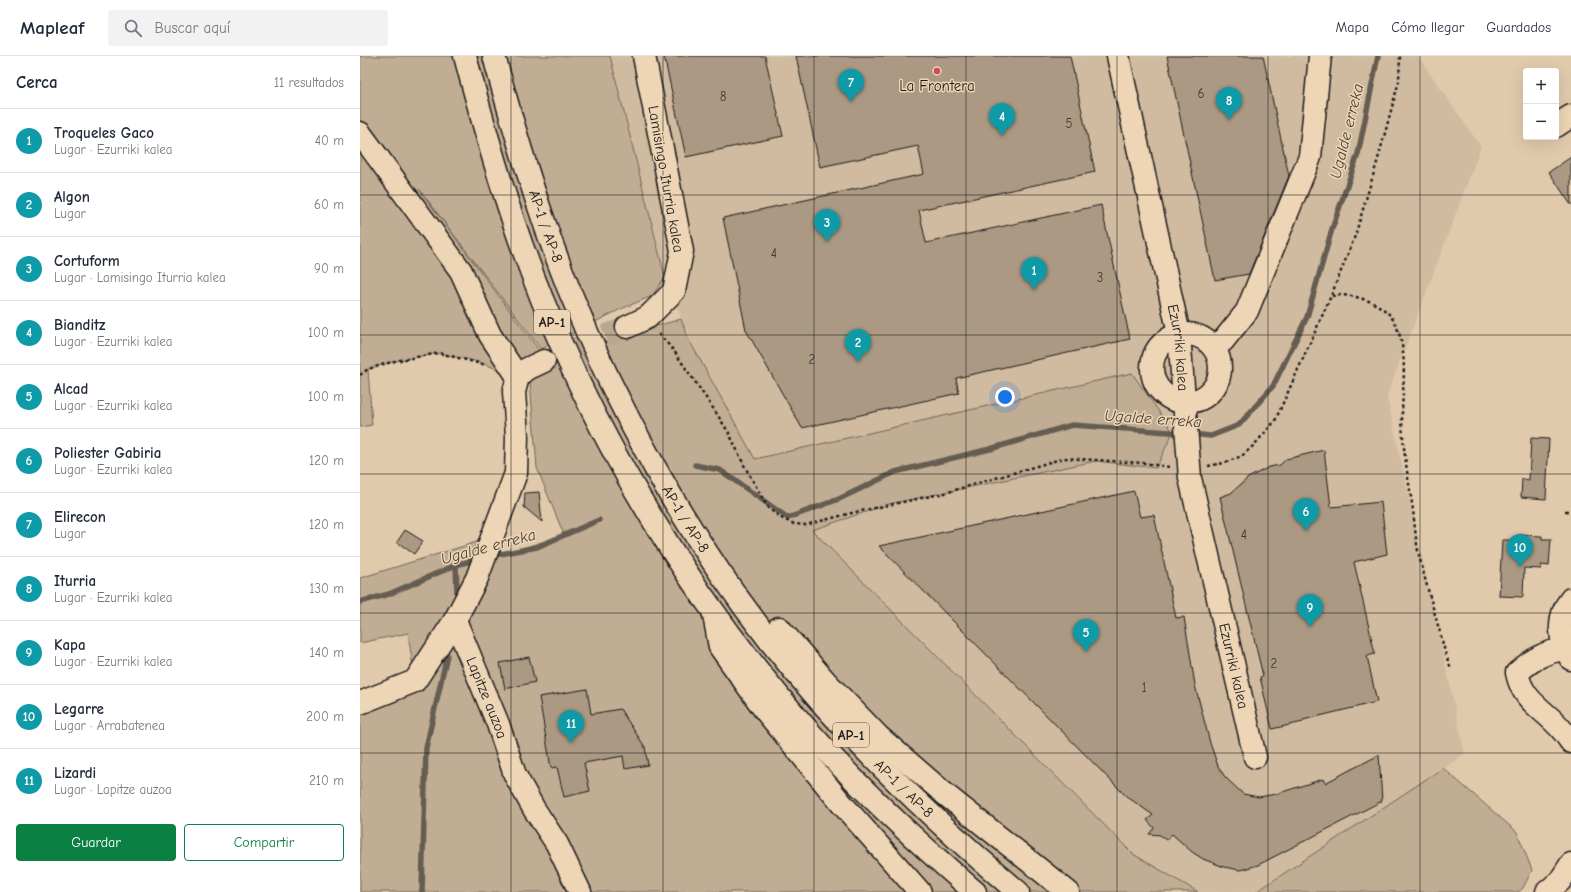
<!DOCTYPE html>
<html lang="es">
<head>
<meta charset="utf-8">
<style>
	:root { --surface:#fff; --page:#f2f2f3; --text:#1f2937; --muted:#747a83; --line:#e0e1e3; --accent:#0b8043 }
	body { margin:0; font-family:"Comic Neue",sans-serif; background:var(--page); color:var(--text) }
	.controls { position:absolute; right:12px; top:12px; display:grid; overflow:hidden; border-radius:4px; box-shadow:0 4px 16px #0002 }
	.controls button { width:36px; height:36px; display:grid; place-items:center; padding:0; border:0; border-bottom:1px solid var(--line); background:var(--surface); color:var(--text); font:20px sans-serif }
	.you { position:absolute; left:645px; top:341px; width:14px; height:14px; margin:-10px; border:3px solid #fff; border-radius:50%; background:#1a73e8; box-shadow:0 0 0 6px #1a73e833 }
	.badge { display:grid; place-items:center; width:26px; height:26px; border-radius:50%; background:var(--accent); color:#fff; font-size:13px; font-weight:700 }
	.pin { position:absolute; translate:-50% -33px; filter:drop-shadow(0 1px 2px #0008) }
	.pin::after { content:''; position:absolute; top:21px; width:14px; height:12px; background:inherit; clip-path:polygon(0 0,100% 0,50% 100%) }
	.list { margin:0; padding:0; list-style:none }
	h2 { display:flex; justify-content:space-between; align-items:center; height:52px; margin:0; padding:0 16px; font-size:17px }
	h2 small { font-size:13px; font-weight:400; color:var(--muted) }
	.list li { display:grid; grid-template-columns:26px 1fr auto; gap:12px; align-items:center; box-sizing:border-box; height:64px; padding:0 16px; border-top:1px solid var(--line) }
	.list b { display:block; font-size:15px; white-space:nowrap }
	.list p { margin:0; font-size:13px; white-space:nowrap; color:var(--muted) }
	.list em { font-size:13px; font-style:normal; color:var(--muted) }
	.actions { display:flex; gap:8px; padding:12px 16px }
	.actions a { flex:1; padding:9px 0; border:1px solid var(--accent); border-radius:4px; text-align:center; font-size:14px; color:var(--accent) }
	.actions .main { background:var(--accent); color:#fff }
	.icon { flex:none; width:22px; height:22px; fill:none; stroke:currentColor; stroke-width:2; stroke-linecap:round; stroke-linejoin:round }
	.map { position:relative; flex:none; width:1211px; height:836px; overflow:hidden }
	header { display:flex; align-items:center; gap:24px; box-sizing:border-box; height:56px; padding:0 20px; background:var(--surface); border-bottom:1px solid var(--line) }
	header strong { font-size:19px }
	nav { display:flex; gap:22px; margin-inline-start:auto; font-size:14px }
	.search { width:280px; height:36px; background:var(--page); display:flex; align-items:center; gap:10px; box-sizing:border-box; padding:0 14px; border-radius:4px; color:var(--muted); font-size:15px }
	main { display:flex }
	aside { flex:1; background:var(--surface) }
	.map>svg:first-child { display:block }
	.built { fill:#d1bba0 }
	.green { fill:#c1ad94; stroke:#6e6458 }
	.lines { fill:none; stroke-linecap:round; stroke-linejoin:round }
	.stream { stroke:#655d51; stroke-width:5.5 }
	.building { fill:#ab9983; stroke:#1c1c1c }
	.minor-tunnel { stroke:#baa78f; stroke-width:22; stroke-dasharray:22 11; stroke-linecap:butt }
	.minor-casing { stroke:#1c1c1c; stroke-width:25 }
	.major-casing { stroke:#1c1c1c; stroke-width:25 }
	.highway-casing { stroke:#1c1c1c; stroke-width:25 }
	.path { stroke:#1c1c1c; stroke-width:2.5; stroke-dasharray:3 3; stroke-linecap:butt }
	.minor { stroke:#eed5b5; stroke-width:22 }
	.major { stroke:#eed5b5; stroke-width:22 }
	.highway { stroke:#eed5b5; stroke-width:22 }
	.grid { fill:none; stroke:#1c1c1c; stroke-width:1; stroke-opacity:0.55 }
	.poi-dot { fill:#d1495b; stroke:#eed5b5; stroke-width:1.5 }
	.labels { text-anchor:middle; stroke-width:3; stroke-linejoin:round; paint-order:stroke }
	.number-label { font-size:13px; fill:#403b36 }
	.shield { fill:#eed5b5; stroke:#5b544a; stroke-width:1 }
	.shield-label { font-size:14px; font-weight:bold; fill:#1c1c1c }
	.poi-label { font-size:15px; fill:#1c1c1c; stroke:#eed5b5 }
	.street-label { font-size:15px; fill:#1c1c1c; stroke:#eed5b5 }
	.water-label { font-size:16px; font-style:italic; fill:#46423b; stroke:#eed5b5 }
</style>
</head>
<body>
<header>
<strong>Mapleaf</strong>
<div class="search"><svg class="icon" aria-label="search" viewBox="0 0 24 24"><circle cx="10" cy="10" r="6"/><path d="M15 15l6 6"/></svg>Buscar aquí</div>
<nav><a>Mapa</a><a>Cómo llegar</a><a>Guardados</a></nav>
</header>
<main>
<aside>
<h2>Cerca<small>11 resultados</small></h2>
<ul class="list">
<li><span class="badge" style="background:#0f9aa8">1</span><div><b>Troqueles Gaco</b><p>Lugar · Ezurriki kalea</p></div><em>40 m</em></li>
<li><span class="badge" style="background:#0f9aa8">2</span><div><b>Algon</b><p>Lugar</p></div><em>60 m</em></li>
<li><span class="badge" style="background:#0f9aa8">3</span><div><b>Cortuform</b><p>Lugar · Lamisingo Iturria kalea</p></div><em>90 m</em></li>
<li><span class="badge" style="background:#0f9aa8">4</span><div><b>Bianditz</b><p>Lugar · Ezurriki kalea</p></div><em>100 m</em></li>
<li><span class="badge" style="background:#0f9aa8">5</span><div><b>Alcad</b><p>Lugar · Ezurriki kalea</p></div><em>100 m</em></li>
<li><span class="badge" style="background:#0f9aa8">6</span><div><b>Poliester Gabiria</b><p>Lugar · Ezurriki kalea</p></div><em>120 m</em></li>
<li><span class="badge" style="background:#0f9aa8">7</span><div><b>Elirecon</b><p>Lugar</p></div><em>120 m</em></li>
<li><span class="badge" style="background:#0f9aa8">8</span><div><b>Iturria</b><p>Lugar · Ezurriki kalea</p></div><em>130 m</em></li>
<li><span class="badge" style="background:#0f9aa8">9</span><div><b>Kapa</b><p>Lugar · Ezurriki kalea</p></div><em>140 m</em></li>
<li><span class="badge" style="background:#0f9aa8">10</span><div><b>Legarre</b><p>Lugar · Arrabatenea</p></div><em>200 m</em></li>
<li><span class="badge" style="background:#0f9aa8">11</span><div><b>Lizardi</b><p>Lugar · Lapitze auzoa</p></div><em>210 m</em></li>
</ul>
<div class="actions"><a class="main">Guardar</a><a>Compartir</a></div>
</aside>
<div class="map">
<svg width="1211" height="836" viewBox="0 0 1211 836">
	<rect width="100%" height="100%" fill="#e1caac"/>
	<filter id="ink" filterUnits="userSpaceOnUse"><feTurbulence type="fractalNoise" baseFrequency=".025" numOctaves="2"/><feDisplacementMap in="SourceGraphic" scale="8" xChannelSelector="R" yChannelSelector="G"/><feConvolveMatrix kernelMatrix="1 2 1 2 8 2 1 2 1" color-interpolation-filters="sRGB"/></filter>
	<g filter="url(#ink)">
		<path class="built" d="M250,0H1058L1121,91L1027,340L1105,698L896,836H838L774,799L373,395L305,221Z"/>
		<path class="green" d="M0,0H250L305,221L292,240L261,253L181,293L59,133L179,294L158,321L119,306L79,297L35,305L8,313L12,369L0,371Z
			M321,263L329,284L395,403L772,317L813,376L796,412L736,405L529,448L452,474L773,798L838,836H0V647L55,625L48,577L0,587V522L133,481L143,498L204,479L177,412L170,325L254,282Z
			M1083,712L1157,776L1172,814L1163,832L1158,836H896Z"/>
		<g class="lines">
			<path class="stream" d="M831,378L851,380L879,369L913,330L947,261L972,173L998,98L1018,0
				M335,409L360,414L428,462L479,443L535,416L630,393L712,369L823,377
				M130,500L177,491L239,464
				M96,509L97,537
				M0,546L29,538L96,509L118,503
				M62,836L66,692L87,599"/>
		</g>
		<path class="building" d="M304,0H405L423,80L326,101Z
			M436,0H710L735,116L559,154L566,187L741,149L770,283L596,322L599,337L442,372L386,274L363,162L564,118L558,90L460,111Z
			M807,0H903L929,120L889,218L855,224Z
			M1211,101V149L1189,116Z
			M1171,382L1189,383L1186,443L1161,441L1162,423L1169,424Z
			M964,394L971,451L1021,446L1027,498L994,506L1015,598L1007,600L1017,646L943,664V666L912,673L900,621L903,620L860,441L871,437L888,422L909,411L920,409L926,403Z
			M774,435L780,461L794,459L816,562L824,561L835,629L850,687L858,710L865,721L883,738L899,741L916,738L963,723L965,727L1019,699L1022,745L898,809L880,814L864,811L843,803L832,796L812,778L806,784L800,779L789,778L794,772L787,764L793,759L766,740L519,490Z
			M179,436L182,466L164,451L165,437Z
			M45,474L63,485L54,498L37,486Z
			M1159,479L1182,480V483H1191L1189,510L1181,509V513L1164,512L1163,541L1139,540L1142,484H1159Z
			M169,601L175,626L145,633L140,607Z
			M227,633L231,658L260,653L285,691L288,709L265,713L263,700L224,707L230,735L204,741L197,711L191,712L179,641Z"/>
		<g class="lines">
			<path class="minor-tunnel" d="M184,305L267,271"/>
			<defs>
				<g id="minor">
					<path id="s1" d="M758,0L819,278L830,422L895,701"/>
					<path d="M1196,70L1211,60"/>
					<path d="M0,77L101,215L130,279L158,321"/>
					<path d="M267,271L288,261L314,235L322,195L284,0"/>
					<circle cx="826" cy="312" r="34"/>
					<path d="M852,289L863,285L887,255L950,101L960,0"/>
					<path id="s2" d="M95,564L138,668L155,719L174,753L197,788L220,836"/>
					<path d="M1205,593C1184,596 1173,603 1157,617C1163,646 1184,653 1201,673C1205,677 1208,682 1211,686"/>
					<path d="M0,647L55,625L95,564L117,522L156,417L157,380L154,336L158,321L167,313L184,305"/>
					<path d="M1187,836L1200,825L1211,808"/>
				</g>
				<path id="major" d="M1211,543C1196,561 1199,585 1211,603"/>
				<g id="highway">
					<path d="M105,0C127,82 150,164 182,243C247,403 338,551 453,680C503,736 558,787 615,836"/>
					<path id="s3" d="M134,0C155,78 178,155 208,231C258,355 327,479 410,585C483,678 568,760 658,836"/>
					<path d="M354,559L360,591L404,653L482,748L560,836"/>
					<path d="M419,572L467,627L518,680L586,739L708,836"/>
				</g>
			</defs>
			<use href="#minor" class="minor-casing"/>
			<use href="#major" class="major-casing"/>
			<use href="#highway" class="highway-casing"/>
			<path class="path" d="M972,240C989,236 1022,246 1032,262C1049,289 1043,326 1042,356C1042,388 1047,415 1052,447C1055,465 1055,485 1060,503C1068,536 1078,567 1086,600L1091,612
				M299,278L314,295L355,355L369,377L384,409L408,452L423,463L434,468L445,469L496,456L585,437L704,402L783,407L809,411
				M0,319L8,313L35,305L79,297L126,309
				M848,410L864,407L882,400L895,388L915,365L971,240L995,180L1018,103L1039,25L1040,0
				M1205,455H1211"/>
			<use href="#minor" class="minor"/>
			<use href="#major" class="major"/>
			<use href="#highway" class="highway"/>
		</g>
	</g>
	<path class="grid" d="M151,0V836M303,0V836M454,0V836M606,0V836M757,0V836M908,0V836M1060,0V836M0,139H1211M0,279H1211M0,418H1211M0,557H1211M0,697H1211"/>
	<circle class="poi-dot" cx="577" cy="15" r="4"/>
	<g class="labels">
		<g class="number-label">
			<text x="841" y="42">6</text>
			<text x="363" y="45">8</text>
			<text x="709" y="72">5</text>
			<text x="414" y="202">4</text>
			<text x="740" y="226">3</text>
			<text x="452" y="308">2</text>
			<text x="884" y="483">4</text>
			<text x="914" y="612">2</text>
			<text x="784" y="636">1</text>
		</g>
		<g class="shield">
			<rect x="174" y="254" width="36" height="24" rx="3"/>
			<rect x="473" y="667" width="36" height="24" rx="3"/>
		</g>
		<g class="shield-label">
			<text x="192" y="271">AP-1</text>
			<text x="491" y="684">AP-1</text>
		</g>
		<g class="poi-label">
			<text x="577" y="35">La Frontera</text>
		</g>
		<g class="street-label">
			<text transform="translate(306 123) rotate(80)" y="5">Lamisingo Iturria kalea</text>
			<text dy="5" stroke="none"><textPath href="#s3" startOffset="178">AP-1 / AP-8</textPath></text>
			<text dy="5" stroke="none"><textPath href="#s1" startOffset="298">Ezurriki kalea</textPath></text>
			<text dy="5" stroke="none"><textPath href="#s3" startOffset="503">AP-1 / AP-8</textPath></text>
			<text dy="5" stroke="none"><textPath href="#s1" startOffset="622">Ezurriki kalea</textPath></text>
			<text dy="5" stroke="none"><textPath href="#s2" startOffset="84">Lapitze auzoa</textPath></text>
			<text dy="5" stroke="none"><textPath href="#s3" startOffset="851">AP-1 / AP-8</textPath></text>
		</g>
		<g class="water-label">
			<text transform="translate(986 75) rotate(-76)" y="6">Ugalde erreka</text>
			<text transform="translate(793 362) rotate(4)" y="6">Ugalde erreka</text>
			<text transform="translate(128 490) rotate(-15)" y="6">Ugalde erreka</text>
		</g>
	</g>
</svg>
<div class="controls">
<button>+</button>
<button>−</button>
</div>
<div class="you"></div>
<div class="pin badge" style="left:674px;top:234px;background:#0f9aa8">1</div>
<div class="pin badge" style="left:498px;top:306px;background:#0f9aa8">2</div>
<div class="pin badge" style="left:467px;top:186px;background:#0f9aa8">3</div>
<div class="pin badge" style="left:642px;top:80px;background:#0f9aa8">4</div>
<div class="pin badge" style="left:726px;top:596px;background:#0f9aa8">5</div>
<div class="pin badge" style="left:946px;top:475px;background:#0f9aa8">6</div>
<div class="pin badge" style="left:491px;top:46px;background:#0f9aa8">7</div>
<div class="pin badge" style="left:869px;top:64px;background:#0f9aa8">8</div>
<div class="pin badge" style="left:950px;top:571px;background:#0f9aa8">9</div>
<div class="pin badge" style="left:1160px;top:511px;background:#0f9aa8">10</div>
<div class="pin badge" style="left:211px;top:687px;background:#0f9aa8">11</div>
</div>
</main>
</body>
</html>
